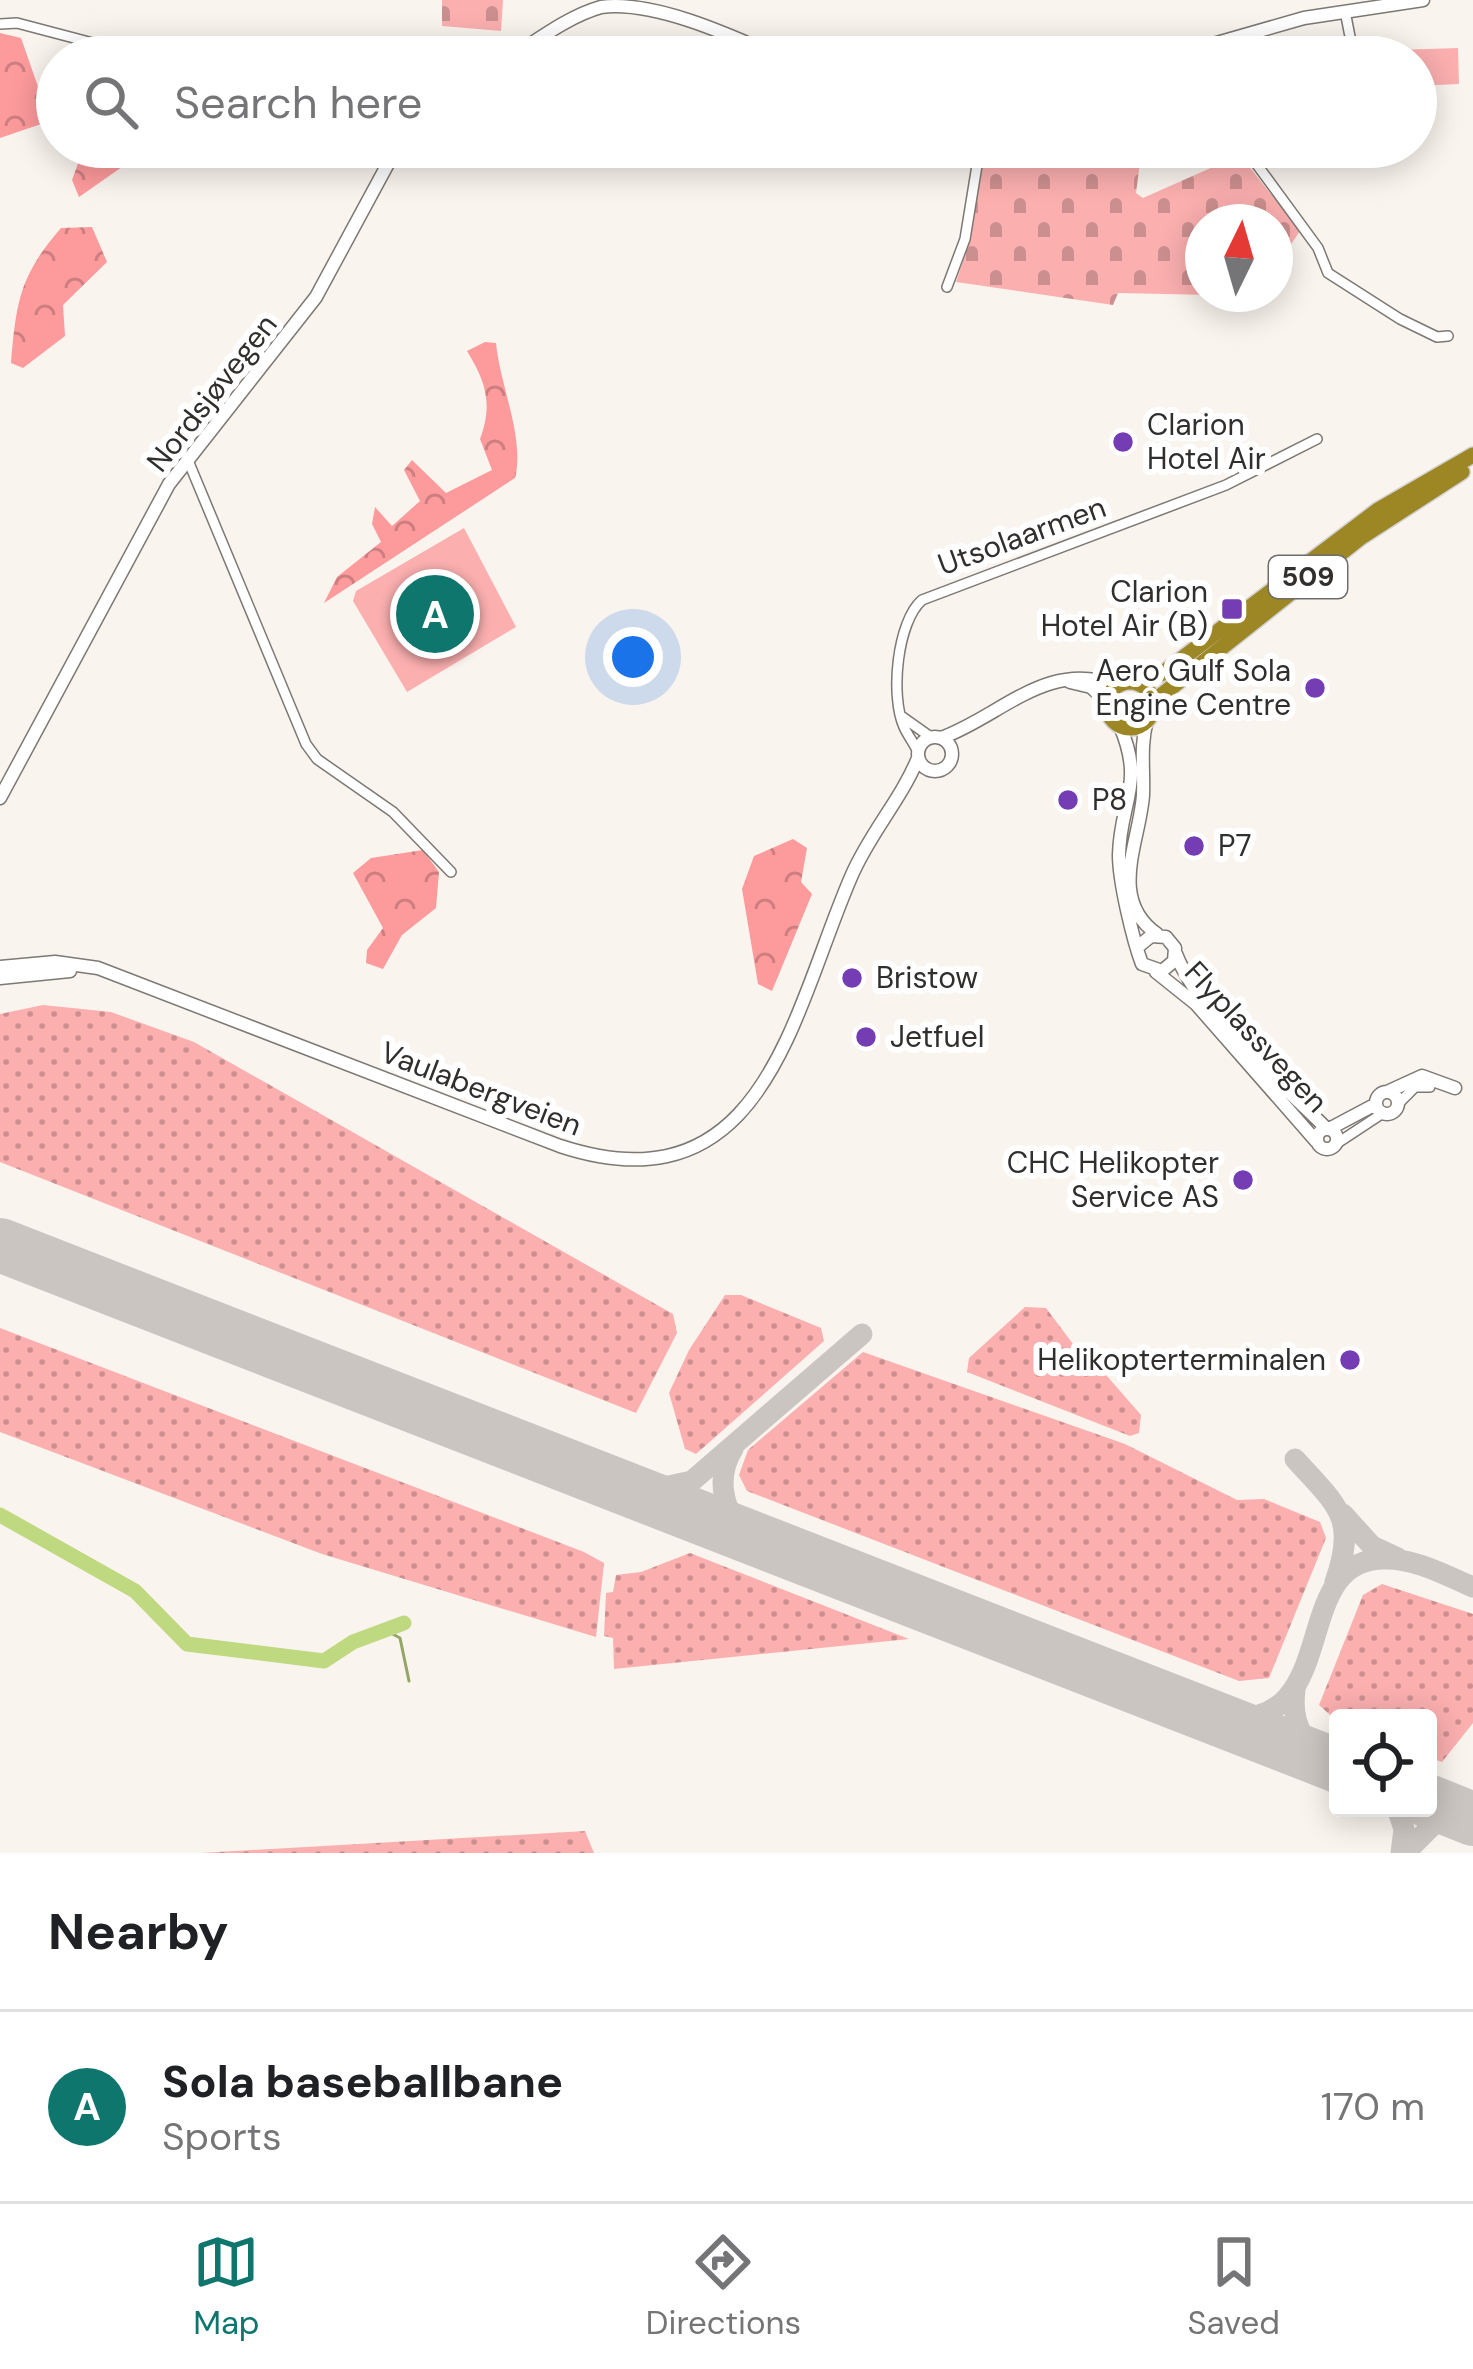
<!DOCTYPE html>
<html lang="en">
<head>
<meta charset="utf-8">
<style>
	:root { --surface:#fff; --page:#f6f6f6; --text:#202124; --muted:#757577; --line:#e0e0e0; --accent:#0f766e }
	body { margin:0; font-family:"DM Sans",sans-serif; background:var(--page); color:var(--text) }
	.controls { position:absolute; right:36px; bottom:36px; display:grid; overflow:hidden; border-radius:12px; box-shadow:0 6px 30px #0003 }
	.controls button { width:108px; height:108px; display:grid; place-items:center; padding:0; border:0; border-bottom:3px solid var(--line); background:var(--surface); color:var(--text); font:60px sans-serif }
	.compass { position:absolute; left:1185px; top:204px; width:108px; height:108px; border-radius:50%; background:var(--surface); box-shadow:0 6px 30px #0003; rotate:5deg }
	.you { position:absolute; left:633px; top:657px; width:42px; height:42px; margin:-30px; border:9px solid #fff; border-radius:50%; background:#1a73e8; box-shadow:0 0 0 18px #1a73e833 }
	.badge { display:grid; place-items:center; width:78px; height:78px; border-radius:50%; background:var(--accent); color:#fff; font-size:39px; font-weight:700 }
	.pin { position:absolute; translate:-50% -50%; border:6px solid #fff; box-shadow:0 3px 12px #0006 }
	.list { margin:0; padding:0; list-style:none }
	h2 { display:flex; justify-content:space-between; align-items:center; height:156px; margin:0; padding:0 48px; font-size:51px }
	h2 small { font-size:39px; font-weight:400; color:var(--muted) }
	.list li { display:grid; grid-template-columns:78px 1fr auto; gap:36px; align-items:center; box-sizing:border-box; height:192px; padding:0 48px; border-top:3px solid var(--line) }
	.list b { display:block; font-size:45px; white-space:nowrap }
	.list p { margin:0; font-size:39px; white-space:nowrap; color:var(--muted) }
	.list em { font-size:39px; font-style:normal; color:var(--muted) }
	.icon { flex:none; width:66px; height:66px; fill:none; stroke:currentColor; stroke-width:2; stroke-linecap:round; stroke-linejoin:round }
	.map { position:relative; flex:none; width:1473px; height:1853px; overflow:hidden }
	.search { position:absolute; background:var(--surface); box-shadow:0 6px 30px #0003; left:36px; right:36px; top:36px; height:132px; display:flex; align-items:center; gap:30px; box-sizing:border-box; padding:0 42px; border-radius:66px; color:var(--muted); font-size:45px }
	.sheet { height:348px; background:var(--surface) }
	nav { display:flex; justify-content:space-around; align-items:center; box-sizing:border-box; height:168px; border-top:3px solid var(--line); background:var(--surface); font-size:33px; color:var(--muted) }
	nav a { display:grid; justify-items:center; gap:6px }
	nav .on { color:var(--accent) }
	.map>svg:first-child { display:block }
	.grass { fill:url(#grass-dots) }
	.forest { fill:url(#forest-crowns) }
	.cemetery { fill:url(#cemetery-stones) }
	.garden { fill:#fbafaf }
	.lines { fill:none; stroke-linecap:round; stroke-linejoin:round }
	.stream { stroke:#94a666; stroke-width:3 }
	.river { stroke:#bed97f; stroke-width:15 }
	.taxiway { stroke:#cac5c0; stroke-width:21 }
	.runway { stroke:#cac5c0; stroke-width:54 }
	.street-casing { stroke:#7d7873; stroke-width:12 }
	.secondary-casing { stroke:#7d7873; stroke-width:15 }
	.highway-casing { stroke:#d2d1d1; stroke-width:18 }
	.street { stroke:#fff; stroke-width:9 }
	.secondary { stroke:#fff; stroke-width:12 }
	.highway { stroke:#9c8724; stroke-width:15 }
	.poi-dot { fill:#743db3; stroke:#fff; stroke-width:4.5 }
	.labels { text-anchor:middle; stroke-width:12; stroke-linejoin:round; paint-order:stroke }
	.shield { fill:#fff; stroke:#6f6d6c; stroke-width:3 }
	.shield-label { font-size:27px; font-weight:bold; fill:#312f2d }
	.street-label { font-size:30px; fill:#312f2d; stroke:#fff }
	.poi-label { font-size:30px; fill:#312f2d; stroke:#fff; text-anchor:start }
</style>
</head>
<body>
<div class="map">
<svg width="1473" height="1853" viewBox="0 0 1473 1853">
	<defs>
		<pattern id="grass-dots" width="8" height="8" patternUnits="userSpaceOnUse" patternTransform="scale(3)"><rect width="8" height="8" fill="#fbafaf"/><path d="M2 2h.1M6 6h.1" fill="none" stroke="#cc8f8f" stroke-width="1.8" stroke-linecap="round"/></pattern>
		<pattern id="forest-crowns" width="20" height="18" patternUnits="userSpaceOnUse" patternTransform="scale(3)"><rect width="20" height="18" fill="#fd9a9c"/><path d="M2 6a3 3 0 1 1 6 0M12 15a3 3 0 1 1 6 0" fill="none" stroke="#cd7e80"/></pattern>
		<pattern id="cemetery-stones" width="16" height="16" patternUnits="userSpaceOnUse" patternTransform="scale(3)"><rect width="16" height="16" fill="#fbafaf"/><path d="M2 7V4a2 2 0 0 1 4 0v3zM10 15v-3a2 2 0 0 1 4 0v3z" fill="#cc8f8f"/></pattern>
	</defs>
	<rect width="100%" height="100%" fill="#faf4ee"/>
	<path class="grass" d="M43,1005L111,1012L194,1042L673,1314L677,1333L636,1413L0,1162V1014Z
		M725,1295H741L821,1328L824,1341L696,1454L685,1449L669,1393L689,1350Z
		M1025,1307L1046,1308L1082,1356L1093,1360L1141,1415L1139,1433L1130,1436L967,1372L969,1358Z
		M0,1328L584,1552L604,1563L596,1637L322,1554L0,1432Z
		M863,1352L1125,1444L1237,1500L1264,1499L1320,1522L1326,1538L1269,1678L1239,1681L747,1491L739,1475L748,1450Z
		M690,1553L909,1639L614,1669L613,1638L604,1636L606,1593L613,1592L616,1575L641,1572Z
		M1382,1584L1473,1614V1723L1442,1762L1428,1757V1718L1338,1722L1319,1705L1363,1595Z
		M585,1831L594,1853H201Z"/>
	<path class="forest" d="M0,33L21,38L50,121L0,138Z
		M84,147H124L122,167L79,197L72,180Z
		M92,227L107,262L63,305L65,336L23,368L11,363C16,302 20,275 61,228Z
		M485,342L496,343C500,386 525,438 515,478L324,603L337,577L381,542L372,524L375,507L392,526L420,501L404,470L412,460L446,493L492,470L480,439C493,404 486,382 467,351Z
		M793,839L807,848L801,882L812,894L772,991L758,984L742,889L754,856Z
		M423,850L439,872L436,908L402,935L383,969L366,963L367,950L383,928L353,873L371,858Z"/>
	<path class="cemetery" d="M442,0H503L501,31L442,26Z
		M985,147H1142L1136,193L1143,198L1240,155L1300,231L1275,268V222H1203V294L1257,296L1118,293L1113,305L956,282L970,240Z"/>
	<path class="garden" d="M1458,48L1459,84L1416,86V57H1396V50Z
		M464,528L516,627L407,692L353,601L356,591Z"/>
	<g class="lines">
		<path class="stream" d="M387,1631L400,1638L409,1681"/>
		<path class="river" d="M0,1515L135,1591L187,1644L324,1661L353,1642L404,1623"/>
		<path class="taxiway" d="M733,1449C715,1478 722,1516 751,1536
			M1295,1459C1337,1506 1358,1517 1335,1582
			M611,1481L664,1487L692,1481L862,1334
			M1343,1514L1372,1546L1398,1558
			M1295,1690C1290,1728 1307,1748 1338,1766
			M1214,1717C1349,1738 1284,1559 1384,1559C1414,1558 1445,1575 1473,1587
			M1397,1808L1404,1829L1401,1853
			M1405,1853L1438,1820L1471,1818"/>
		<path class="runway" d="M0,1245L1338,1766
			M1428,1801L1473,1819"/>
		<defs>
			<path id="street" d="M1345,11L1354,57
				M0,24L17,23L146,57
				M1244,147L1318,248L1328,273L1400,319L1437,337L1448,336
				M947,287L965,239L980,147
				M187,458L306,744L317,759L393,812L451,872
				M901,716L932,738
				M918,752C914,743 908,736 904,727C890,696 897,622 922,600L1226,485L1317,439
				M1398,1104L1415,1087H1430
				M1336,1144L1383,1113"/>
			<path id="secondary" d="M511,57C539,39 569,16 601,7C654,0 732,36 779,57
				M1168,57L1304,18L1423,0
				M1070,682L1091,687L1107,702
				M1147,720C1140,746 1144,769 1143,795C1140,841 1107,899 1157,934
				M1120,726C1145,785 1120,801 1119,855C1119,882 1133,940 1142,964L1162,971L1174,961L1175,948L1166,937L1151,936L1140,945
				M918 754a17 17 0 1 1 34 0a17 17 0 1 1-34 0Z
				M941,738C1000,717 1048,658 1116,686
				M0,798L169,484L316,297L397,147
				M1176,954C1198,1012 1283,1085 1327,1129
				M0,967L55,962L98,968L560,1146C764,1213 792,1013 851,877C869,834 901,800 918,758
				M1156,972L1196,1004L1316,1141
				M0,978L70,971
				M1387,1092L1422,1076L1455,1088
				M1376 1103a11 11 0 1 1 22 0a11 11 0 1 1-22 0Z
				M1317 1139a10 10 0 1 1 20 0a10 10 0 1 1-20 0Z
				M1329,1129L1376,1104"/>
			<path id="highway" d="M1135,682L1163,673L1378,510L1473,455
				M1107 705a23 23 0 1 1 46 0a23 23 0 1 1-46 0Z
				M1153,702L1360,538L1462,472"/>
		</defs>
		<use href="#street" class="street-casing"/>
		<use href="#secondary" class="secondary-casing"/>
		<use href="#highway" class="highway-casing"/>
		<use href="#street" class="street"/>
		<use href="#secondary" class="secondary"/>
		<use href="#highway" class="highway"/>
	</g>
	<g class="poi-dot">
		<circle cx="1123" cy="442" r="12"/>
		<rect x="1220" y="597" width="24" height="24" rx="6"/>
		<circle cx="1315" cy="688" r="12"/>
		<circle cx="1068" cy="800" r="12"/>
		<circle cx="1194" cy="846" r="12"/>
		<circle cx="852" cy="978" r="12"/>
		<circle cx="866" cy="1037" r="12"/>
		<circle cx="1243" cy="1180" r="12"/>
		<circle cx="1350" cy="1360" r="12"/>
	</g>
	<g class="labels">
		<rect class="shield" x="1269" y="556" width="78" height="42" rx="9"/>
		<g class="shield-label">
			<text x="1308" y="586">509</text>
		</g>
		<g class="street-label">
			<text transform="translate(212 393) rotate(-52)" y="10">Nordsjøvegen</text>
			<text transform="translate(1022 536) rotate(-20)" y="10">Utsolaarmen</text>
			<text transform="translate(1256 1037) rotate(47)" y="10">Flyplassvegen</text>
			<text transform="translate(481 1089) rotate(21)" y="10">Vaulabergveien</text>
		</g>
		<g class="poi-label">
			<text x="1147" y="435">Clarion<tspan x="1147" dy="34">Hotel Air</tspan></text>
			<text x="1208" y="602" text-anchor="end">Clarion<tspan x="1208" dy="34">Hotel Air (B)</tspan></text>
			<text x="1291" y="681" text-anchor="end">Aero Gulf Sola<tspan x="1291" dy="34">Engine Centre</tspan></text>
			<text x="1092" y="810">P8</text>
			<text x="1218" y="856">P7</text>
			<text x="876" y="988">Bristow</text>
			<text x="890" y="1047">Jetfuel</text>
			<text x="1219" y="1173" text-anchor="end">CHC Helikopter<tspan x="1219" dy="34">Service AS</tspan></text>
			<text x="1326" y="1370" text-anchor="end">Helikopterterminalen</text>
		</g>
	</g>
</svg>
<div class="controls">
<button><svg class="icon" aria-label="locate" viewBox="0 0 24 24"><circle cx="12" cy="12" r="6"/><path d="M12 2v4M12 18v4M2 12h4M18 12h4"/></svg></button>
</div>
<svg class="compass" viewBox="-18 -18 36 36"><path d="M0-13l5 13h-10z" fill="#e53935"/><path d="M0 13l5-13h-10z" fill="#757577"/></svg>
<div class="you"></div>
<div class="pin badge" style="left:435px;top:614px">A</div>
<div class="search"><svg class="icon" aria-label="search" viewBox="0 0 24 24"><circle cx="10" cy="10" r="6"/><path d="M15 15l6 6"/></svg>Search here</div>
</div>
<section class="sheet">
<h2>Nearby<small></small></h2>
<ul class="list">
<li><span class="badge">A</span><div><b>Sola baseballbane</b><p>Sports</p></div><em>170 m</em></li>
</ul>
</section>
<nav>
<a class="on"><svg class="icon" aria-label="map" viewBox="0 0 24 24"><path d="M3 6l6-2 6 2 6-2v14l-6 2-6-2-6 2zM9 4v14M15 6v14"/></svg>Map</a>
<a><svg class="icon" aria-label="directions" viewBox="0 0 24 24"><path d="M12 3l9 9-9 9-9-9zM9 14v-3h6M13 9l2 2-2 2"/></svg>Directions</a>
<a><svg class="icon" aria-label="saved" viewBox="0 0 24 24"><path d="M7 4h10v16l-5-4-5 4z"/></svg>Saved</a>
</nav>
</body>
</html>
